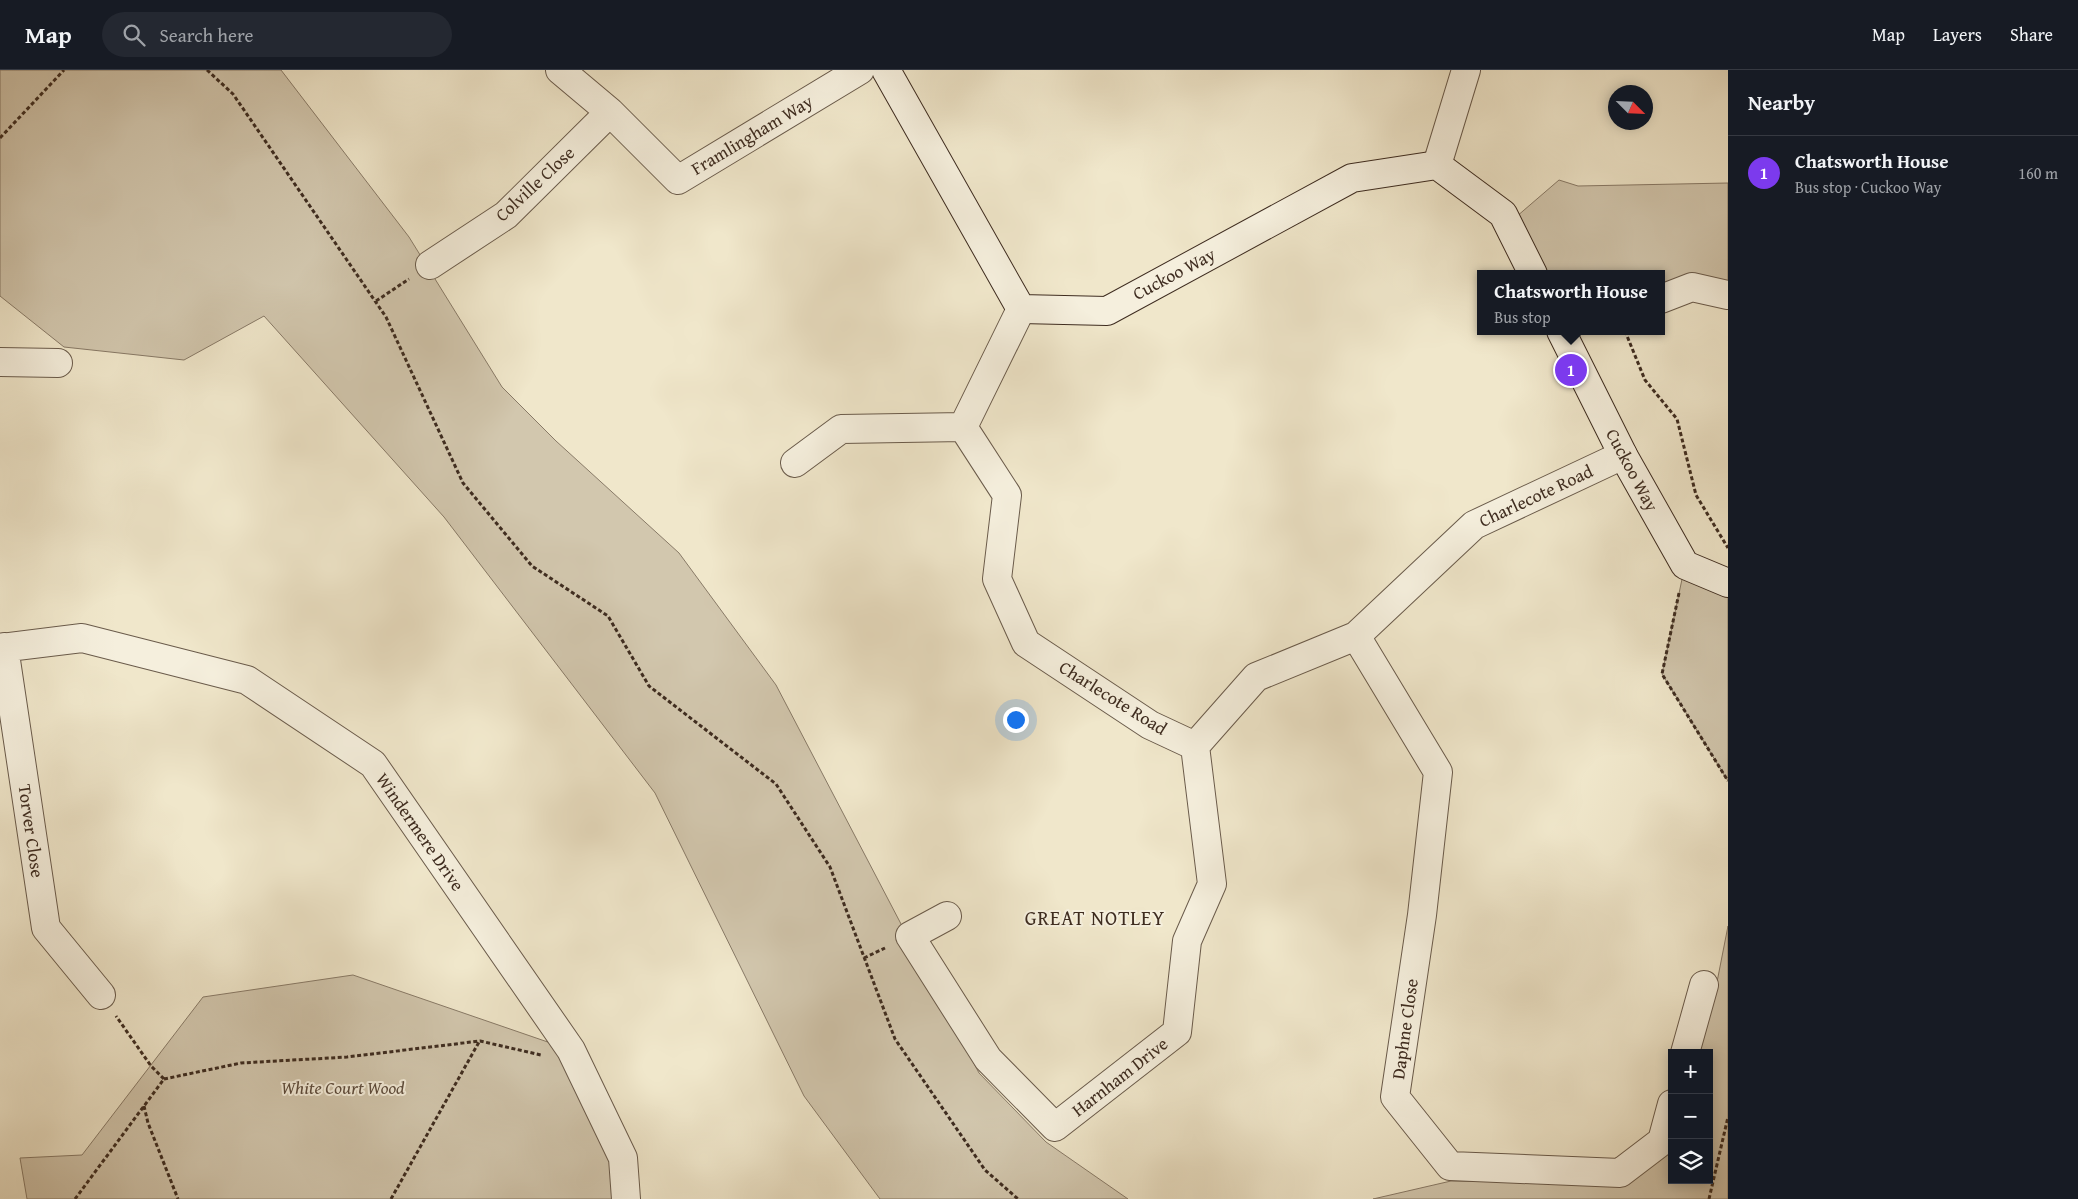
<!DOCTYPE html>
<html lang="en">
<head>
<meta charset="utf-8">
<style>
	:root { --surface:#171b24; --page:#242831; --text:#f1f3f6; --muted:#9ea1a6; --line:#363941; --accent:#7c3aed }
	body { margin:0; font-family:"Gentium Book Plus",serif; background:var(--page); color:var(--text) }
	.controls { position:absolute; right:15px; bottom:15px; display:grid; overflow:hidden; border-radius:0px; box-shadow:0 2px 12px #0003 }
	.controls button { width:45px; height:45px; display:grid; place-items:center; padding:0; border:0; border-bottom:1px solid var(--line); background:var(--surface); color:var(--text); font:25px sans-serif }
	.compass { position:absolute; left:1608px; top:15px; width:45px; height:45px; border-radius:50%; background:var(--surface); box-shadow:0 2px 12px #0003; rotate:114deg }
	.you { position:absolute; left:1015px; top:649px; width:18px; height:18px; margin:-12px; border:4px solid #fff; border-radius:50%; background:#1a73e8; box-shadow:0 0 0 8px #1a73e833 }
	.badge { display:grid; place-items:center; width:32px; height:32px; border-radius:50%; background:var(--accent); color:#fff; font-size:16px; font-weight:700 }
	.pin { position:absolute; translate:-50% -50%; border:2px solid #fff; box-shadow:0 1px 5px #0006 }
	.popup { position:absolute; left:1477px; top:200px; width:188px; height:65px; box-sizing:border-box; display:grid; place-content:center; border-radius:0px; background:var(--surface); filter:drop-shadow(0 1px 4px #0005); font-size:16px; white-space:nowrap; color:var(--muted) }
	.popup b { font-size:19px; color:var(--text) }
	.popup::after { content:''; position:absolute; left:50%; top:100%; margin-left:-10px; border:10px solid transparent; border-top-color:var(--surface) }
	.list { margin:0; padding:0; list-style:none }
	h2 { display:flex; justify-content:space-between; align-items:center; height:65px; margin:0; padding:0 20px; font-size:21px }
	h2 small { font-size:16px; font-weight:400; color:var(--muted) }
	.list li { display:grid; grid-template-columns:32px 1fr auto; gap:15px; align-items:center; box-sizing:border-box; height:75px; padding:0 20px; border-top:1px solid var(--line) }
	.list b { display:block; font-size:19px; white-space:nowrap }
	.list p { margin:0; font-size:16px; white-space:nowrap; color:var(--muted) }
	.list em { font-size:16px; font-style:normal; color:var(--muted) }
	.icon { flex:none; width:28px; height:28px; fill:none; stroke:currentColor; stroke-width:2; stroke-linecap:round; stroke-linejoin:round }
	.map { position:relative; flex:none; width:1728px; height:1129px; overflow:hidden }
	header { display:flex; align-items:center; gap:30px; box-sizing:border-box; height:70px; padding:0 25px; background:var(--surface); border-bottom:1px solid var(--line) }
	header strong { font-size:24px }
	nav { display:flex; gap:28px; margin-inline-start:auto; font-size:18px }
	.search { width:350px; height:45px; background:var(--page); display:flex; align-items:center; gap:12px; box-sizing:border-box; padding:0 18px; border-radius:28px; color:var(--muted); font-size:19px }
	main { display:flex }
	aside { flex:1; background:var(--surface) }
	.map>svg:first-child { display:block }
	.green { fill:#d2c7ae; stroke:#887a67 }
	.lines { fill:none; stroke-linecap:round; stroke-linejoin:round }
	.street-casing { stroke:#6a5b4b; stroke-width:30 }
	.secondary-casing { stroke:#3e2c20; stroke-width:30 }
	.path { stroke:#3e2c20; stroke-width:3; stroke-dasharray:4 2.5; stroke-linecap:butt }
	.street { stroke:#f5efdd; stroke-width:28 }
	.secondary { stroke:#f5efdd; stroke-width:28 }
	.labels { text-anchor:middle; stroke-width:4; stroke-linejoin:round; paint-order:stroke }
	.street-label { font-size:18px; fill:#3e2c20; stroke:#f5efdd }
	.park-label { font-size:18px; font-style:italic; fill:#5c4b3c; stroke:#f5efdd }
	.quarter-label { font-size:20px; letter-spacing:1px; fill:#3e2c20; stroke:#f5efdd }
</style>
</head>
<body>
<header>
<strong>Map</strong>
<div class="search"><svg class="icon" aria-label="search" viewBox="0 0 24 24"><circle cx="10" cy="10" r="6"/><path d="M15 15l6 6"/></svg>Search here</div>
<nav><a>Map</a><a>Layers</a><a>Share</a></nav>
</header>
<main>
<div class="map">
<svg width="1728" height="1129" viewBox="0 0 1728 1129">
	<rect width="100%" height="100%" fill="#f0e7cb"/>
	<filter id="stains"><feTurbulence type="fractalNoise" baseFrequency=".004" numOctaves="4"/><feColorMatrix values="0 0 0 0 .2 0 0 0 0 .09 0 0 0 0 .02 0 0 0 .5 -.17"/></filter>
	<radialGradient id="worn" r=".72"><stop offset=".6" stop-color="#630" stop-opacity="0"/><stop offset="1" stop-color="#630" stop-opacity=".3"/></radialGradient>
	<path class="green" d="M0,0H281L409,167L502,317L556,371L679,483L776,615L979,1003L1046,1072L1128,1129H880L804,1026L655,723L444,447L264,246L184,290L64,277L0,226Z
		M1559,110L1578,116L1728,113V217L1661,216V204H1545L1516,147Z
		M1685,495L1728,513V711L1662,604Z
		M1728,856V1129H1373L1451,1111L1628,1113L1672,1081V1110H1709V983H1699L1717,912Z
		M353,905L571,980L626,1129H27L20,1088L82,1085L203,927Z"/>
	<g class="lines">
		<defs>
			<path id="street" d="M560,0L610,42L678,110L860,0
				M1437,95L1466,0
				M430,195L506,145L610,42
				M1661,229L1692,217L1728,225
				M1021,239L963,357L1007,425L997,509L1026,573L1150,655L1195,676L1256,607L1356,566L1474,455L1623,385
				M0,292L58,293
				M795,393L841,359L963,357
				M1356,566L1438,702L1422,845L1395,1027L1450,1096L1620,1103L1662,1071L1672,1034
				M4,577L46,858L101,925
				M0,578L82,568L247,610L373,694L571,980L623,1088L626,1129
				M947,846L910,866L988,989L1055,1057L1177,962L1187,871L1212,814L1195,676
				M1685,983L1704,915"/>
			<path id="secondary" d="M886,0L1021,239L1107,241L1352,108L1437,95L1503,144L1533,204
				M1561,261L1623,385L1685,495L1728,513"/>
		</defs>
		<use href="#street" class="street-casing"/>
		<use href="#secondary" class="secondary-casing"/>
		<path class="path" d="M207,0L233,24L386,247L463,413L532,496L608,546L649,616L776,714L830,797L895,969L985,1100L1018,1129
			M0,68L64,0
			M376,231L409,209
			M1625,261L1645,310L1677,349L1696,425L1728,478
			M1679,523L1662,604L1728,711
			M864,888L885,878
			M164,1009L241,993L347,987L480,971L541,985
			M144,1036L148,1053L178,1129
			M1709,1106L1714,1107
			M75,1129L164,1009L151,996L116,946
			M391,1129L479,972
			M1709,1129L1728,1047"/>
		<use href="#street" class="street"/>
		<use href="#secondary" class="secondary"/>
	</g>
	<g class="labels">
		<g class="street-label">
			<text transform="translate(752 65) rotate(-31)" y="6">Framlingham Way</text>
			<text transform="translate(535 114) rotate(-43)" y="6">Colville Close</text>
			<text transform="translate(1174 204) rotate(-28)" y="6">Cuckoo Way</text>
			<text transform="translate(1632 400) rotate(62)" y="6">Cuckoo Way</text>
			<text transform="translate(1536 426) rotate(-25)" y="6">Charlecote Road</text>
			<text transform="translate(1113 628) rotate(32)" y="6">Charlecote Road</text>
			<text transform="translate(31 761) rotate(82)" y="6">Torver Close</text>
			<text transform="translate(420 762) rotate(55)" y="6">Windermere Drive</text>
			<text transform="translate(1405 959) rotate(-82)" y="6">Daphne Close</text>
			<text transform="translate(1120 1007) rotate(-38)" y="6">Harnham Drive</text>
		</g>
		<g class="park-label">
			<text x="343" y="1024">White Court Wood</text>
		</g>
		<g class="quarter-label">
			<text x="1095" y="855">GREAT NOTLEY</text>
		</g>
	</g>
	<rect width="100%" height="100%" filter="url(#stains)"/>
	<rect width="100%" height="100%" fill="url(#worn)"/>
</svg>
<div class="controls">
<button>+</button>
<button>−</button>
<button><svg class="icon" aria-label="layers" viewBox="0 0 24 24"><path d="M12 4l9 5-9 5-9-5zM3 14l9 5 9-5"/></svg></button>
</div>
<svg class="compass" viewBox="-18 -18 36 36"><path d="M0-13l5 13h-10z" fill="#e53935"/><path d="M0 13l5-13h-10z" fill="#9ea1a6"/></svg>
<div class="you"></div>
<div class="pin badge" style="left:1571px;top:300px">1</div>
<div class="popup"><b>Chatsworth House</b>Bus stop</div>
</div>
<aside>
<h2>Nearby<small></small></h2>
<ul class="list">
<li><span class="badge">1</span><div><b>Chatsworth House</b><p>Bus stop · Cuckoo Way</p></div><em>160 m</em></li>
</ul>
</aside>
</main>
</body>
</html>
